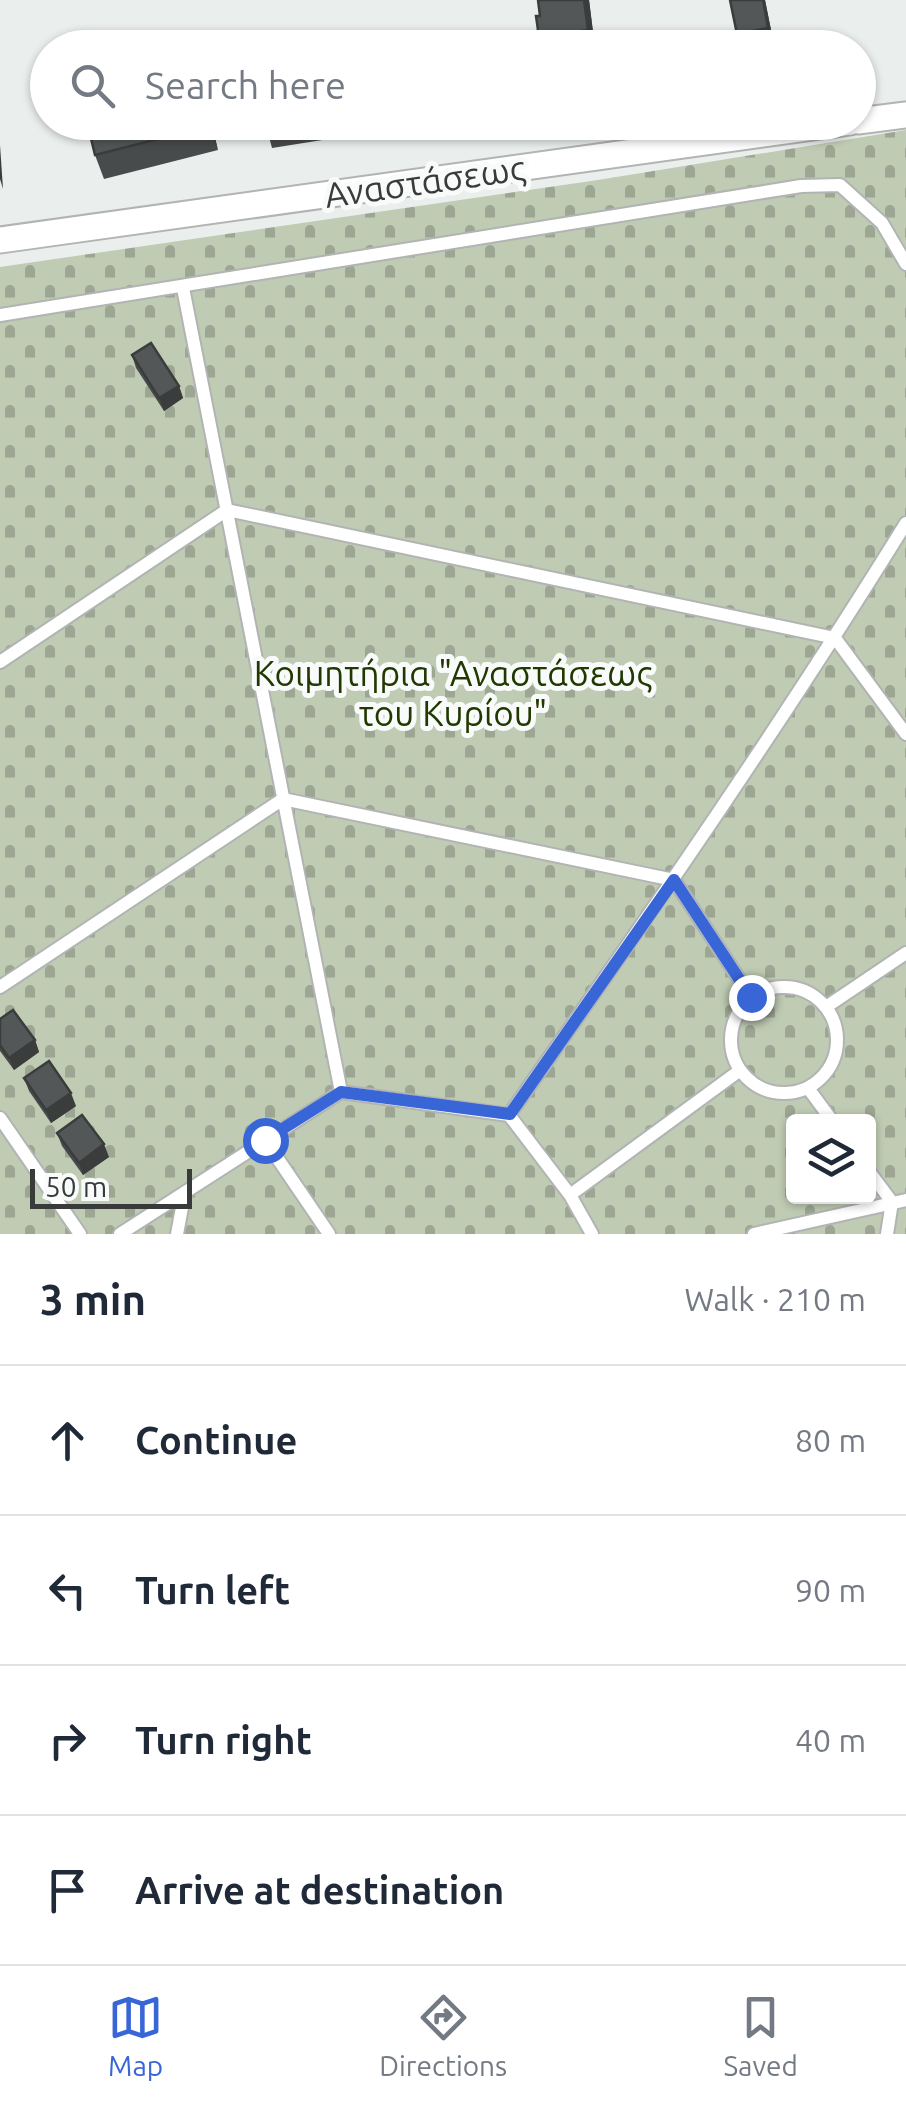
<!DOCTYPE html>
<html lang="en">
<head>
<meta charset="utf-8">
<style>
	:root { --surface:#fff; --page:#f6f6f7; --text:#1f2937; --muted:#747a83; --line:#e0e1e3; --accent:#3966d7 }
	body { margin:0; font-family:Ubuntu,sans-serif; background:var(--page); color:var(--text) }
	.controls { position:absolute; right:30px; bottom:30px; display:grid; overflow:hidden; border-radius:10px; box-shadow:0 2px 8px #0004 }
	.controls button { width:90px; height:90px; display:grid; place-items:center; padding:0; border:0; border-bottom:2px solid var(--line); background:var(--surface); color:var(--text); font:50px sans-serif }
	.scale { position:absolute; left:30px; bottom:25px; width:162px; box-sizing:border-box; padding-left:10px; border:5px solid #393b3a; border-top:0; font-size:28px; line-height:35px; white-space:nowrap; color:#393b3a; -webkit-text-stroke:8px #f8fbfa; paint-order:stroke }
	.stop { position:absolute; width:30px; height:30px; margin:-22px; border:8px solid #3966d7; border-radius:50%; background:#fff }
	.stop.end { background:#3966d7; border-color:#fff; box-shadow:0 2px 10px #0008 }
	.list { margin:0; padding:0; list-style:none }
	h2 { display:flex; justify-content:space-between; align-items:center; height:130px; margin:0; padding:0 40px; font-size:42px }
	h2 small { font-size:32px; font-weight:400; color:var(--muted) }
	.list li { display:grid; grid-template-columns:65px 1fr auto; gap:30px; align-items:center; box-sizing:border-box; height:150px; padding:0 40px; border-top:2px solid var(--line) }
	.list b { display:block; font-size:38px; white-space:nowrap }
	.list em { font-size:32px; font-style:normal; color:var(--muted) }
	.icon { flex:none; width:55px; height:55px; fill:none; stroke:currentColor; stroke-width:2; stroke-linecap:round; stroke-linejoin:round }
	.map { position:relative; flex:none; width:906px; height:1234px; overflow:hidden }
	.search { position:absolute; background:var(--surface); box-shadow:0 2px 8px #0004; left:30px; right:30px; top:30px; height:110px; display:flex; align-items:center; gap:25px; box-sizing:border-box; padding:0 35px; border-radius:55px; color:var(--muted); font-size:38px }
	.sheet { height:730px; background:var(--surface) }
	nav { display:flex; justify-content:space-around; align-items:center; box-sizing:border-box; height:140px; border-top:2px solid var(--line); background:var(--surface); font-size:28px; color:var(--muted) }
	nav a { display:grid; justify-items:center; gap:5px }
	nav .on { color:var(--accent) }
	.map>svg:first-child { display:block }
	.cemetery { fill:url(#cemetery-stones); fill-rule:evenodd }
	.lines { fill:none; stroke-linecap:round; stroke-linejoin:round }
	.service-casing { stroke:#b1b4b3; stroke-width:16 }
	.minor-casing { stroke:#b1b4b3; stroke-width:29 }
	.service { stroke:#fff; stroke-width:12 }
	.minor { stroke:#fff; stroke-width:25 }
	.wall { fill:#484b4b }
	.shaded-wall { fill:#3b3d3d }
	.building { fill:#545757; stroke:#3b3d3d; stroke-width:2.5 }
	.route { stroke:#3966d7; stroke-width:12 }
	.labels { text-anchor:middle; stroke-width:10; stroke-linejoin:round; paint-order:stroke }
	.street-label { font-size:35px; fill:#393b3a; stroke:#f8fbfa }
	.park-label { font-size:35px; fill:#213900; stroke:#f8fbfa }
</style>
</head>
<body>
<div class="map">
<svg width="906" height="1234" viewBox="0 0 906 1234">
	<defs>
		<pattern id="cemetery-stones" width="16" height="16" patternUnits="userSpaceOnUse" patternTransform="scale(2.5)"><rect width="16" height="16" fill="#bfcbb3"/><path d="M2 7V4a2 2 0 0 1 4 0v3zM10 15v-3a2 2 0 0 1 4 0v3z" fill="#9ca693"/></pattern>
	</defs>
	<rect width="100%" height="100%" fill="#eaeeec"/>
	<path class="cemetery" d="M906,130V1234H0V267L598,180ZM794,1122H868V1196H794Z"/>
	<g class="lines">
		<defs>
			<path id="service" d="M183,288L341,1092
				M0,315L801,186L840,185L882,223L906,264
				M0,662L227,510L835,638L906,734
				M731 1040a53 53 0 1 1 106 0a53 53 0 1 1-106 0Z
				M0,987L283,799L674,880L751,997
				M826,1007L906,953
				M808,1088L833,1122
				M509,1115C646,920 781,725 906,523
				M0,1118L80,1234
				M265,1140L329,1234
				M868,1170L892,1202L887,1234
				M570,1195L739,1071
				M120,1234L341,1092L509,1115L570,1195L592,1234
				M177,1234L185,1192
				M754,1234L906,1200"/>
			<path id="minor" d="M858,121L906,115
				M0,240L850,122"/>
		</defs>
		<use href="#service" class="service-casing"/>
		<use href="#minor" class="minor-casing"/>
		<use href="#service" class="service"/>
		<use href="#minor" class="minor"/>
	</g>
	<path class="wall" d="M538,0H589L595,48H543L539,37L540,16Z
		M765,0L773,40L741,47L737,34Z
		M211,122L218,150L104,179L95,155Z
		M265,122H333L335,138L272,148Z
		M529,122H621V123L535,139Z
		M132,355L179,386L183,398L164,411L136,368Z
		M0,1019L35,1040L39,1052L14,1070L0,1051Z
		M24,1078L76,1106L51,1123L29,1091Z
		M57,1133L109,1157L83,1175L62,1146Z"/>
	<path class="shaded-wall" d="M584,0H589L595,48L588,30Z
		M763,0H765L773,40L768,28Z
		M208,122H211L218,150Z
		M0,145L3,189L0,179Z
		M179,386L183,398L164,411L159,398Z
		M35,1040L39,1052L14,1070L9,1058Z
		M71,1093L76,1106L51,1123L46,1110Z
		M104,1144L109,1157L83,1175L79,1163Z"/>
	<path class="building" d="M538,0H584L588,30L539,37L536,16H540Z
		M730,0H763L768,28L737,34Z
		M87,122H208L209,126L95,155Z
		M265,122H311L266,130Z
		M151,343L179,386L159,398L132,355Z
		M13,1010L35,1040L9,1058L0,1045V1019Z
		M49,1061L71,1093L46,1110L24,1078Z
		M82,1115L104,1144L79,1163L57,1133Z"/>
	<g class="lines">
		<path class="route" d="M265,1140L341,1092L510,1114L674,880L751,997"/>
	</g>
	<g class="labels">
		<g class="street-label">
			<text transform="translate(425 182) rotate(-8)" y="12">Αναστάσεως</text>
		</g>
		<g class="park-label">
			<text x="453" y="686">Κοιμητήρια "Αναστάσεως<tspan x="453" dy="40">του Κυρίου"</tspan></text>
		</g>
	</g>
</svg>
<div class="controls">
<button><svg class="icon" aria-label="layers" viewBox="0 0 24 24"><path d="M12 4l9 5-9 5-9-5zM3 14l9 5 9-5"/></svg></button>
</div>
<div class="scale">50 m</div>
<div class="stop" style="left:265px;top:1140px"></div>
<div class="stop end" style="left:751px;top:997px"></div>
<div class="search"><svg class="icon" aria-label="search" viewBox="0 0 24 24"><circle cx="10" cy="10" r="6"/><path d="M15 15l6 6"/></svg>Search here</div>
</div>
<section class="sheet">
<h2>3 min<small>Walk · 210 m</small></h2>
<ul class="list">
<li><svg class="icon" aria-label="ahead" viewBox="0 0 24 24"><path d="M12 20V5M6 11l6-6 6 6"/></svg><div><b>Continue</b></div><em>80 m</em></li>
<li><svg class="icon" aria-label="left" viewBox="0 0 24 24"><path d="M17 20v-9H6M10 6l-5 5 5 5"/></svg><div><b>Turn left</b></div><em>90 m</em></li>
<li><svg class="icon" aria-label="right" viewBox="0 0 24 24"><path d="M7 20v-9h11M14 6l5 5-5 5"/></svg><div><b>Turn right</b></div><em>40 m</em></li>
<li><svg class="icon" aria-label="arrive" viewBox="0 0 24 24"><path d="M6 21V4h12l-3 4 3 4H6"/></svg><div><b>Arrive at destination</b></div></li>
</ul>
</section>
<nav>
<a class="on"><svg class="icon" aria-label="map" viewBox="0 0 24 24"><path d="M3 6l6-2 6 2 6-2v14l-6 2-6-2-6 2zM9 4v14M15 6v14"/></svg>Map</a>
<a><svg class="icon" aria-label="directions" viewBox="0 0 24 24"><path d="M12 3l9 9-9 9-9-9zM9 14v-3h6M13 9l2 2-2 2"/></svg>Directions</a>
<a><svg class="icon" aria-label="saved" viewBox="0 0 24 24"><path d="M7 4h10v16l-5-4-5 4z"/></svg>Saved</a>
</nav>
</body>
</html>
